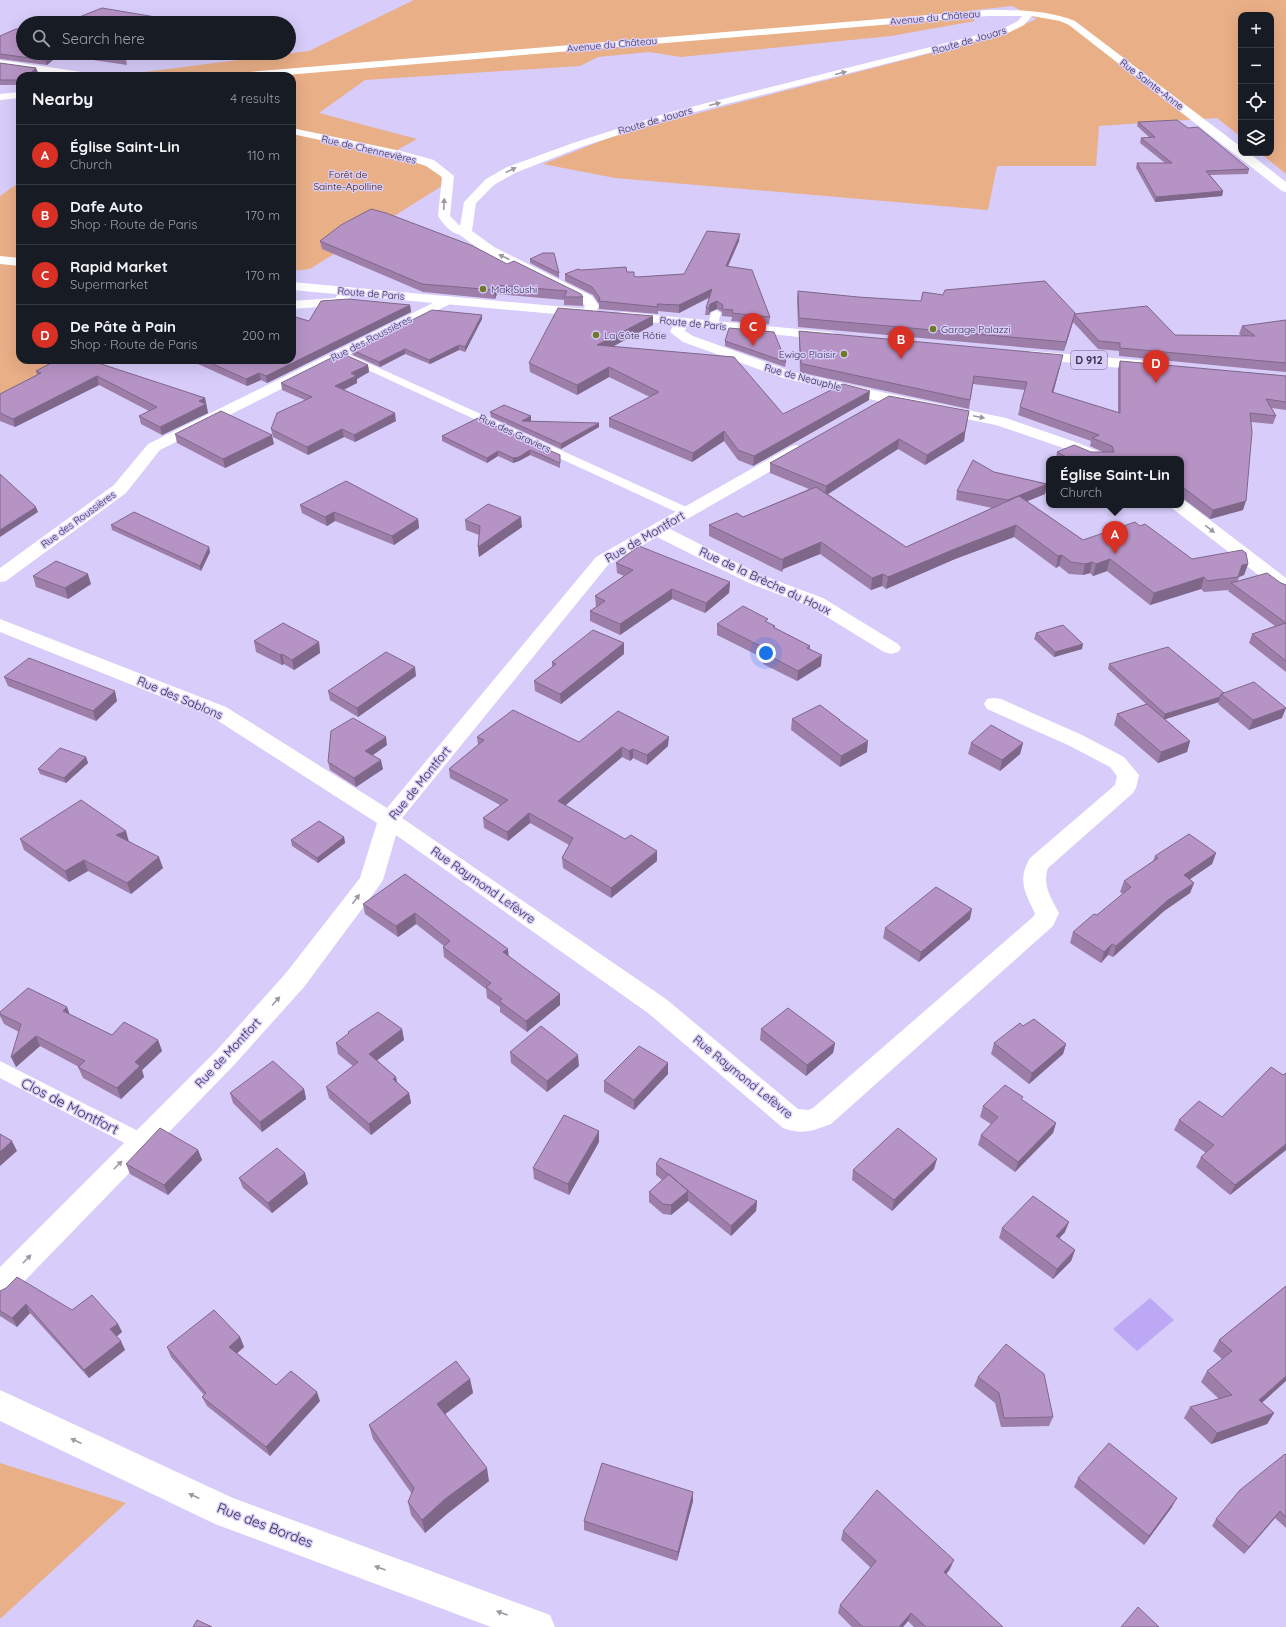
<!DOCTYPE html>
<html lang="en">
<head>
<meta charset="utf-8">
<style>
	:root { --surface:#171b24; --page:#20242c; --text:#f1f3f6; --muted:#9ea1a6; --line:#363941; --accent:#d93025 }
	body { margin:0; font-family:Quicksand,sans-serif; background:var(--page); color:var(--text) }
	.controls { position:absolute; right:12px; top:12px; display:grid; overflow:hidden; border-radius:8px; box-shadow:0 4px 16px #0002 }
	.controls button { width:36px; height:36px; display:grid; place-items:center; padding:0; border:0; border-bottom:1px solid var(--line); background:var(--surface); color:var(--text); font:20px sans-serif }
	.you { position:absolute; left:766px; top:653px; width:14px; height:14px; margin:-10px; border:3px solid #fff; border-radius:50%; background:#1a73e8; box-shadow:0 0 0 6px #1a73e833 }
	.badge { display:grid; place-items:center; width:26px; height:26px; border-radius:50%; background:var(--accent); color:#fff; font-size:13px; font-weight:700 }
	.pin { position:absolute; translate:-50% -33px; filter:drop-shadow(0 1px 2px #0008) }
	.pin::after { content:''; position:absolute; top:21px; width:14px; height:12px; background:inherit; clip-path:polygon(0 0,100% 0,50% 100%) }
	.popup { position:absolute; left:1046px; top:456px; width:138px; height:52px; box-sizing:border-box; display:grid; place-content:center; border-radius:8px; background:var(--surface); filter:drop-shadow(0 1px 3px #0005); font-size:13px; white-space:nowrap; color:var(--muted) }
	.popup b { font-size:15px; color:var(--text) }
	.popup::after { content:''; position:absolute; left:50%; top:100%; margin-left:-8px; border:8px solid transparent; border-top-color:var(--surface) }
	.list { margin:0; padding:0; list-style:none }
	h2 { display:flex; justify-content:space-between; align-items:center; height:52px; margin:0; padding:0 16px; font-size:17px }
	h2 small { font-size:13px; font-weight:400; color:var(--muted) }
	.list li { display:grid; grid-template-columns:26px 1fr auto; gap:12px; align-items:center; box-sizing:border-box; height:60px; padding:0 16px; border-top:1px solid var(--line) }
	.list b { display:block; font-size:15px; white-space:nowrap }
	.list p { margin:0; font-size:13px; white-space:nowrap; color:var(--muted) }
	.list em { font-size:13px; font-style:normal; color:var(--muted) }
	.icon { flex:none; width:22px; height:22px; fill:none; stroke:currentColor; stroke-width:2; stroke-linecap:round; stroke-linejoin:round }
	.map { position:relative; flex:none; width:1286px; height:1627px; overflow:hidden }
	.search { position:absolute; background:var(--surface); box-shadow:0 4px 16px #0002; left:16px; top:16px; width:280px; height:44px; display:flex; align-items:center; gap:10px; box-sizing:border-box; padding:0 14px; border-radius:22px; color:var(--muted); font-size:15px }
	.panel { position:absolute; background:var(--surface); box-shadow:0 4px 16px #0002; left:16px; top:72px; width:280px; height:292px; border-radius:12px }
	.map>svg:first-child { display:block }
	.green { fill:#e9af87 }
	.water { fill:#bca8f5 }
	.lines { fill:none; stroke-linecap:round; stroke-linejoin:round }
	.lane { fill:#fff; fill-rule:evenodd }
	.street { fill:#fff; fill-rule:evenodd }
	.secondary { fill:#fff; fill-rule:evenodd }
	.primary { fill:#fff; fill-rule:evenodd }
	.wall { fill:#9d7ea9 }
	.shaded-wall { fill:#7f678a }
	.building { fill:#b693c5; stroke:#7f678a }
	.oneway { fill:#9c98a4 }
	.poi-dot { fill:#6e7924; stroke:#d7ccfa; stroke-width:1.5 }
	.labels { text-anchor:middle; stroke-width:3; stroke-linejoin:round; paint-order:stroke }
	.far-street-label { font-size:10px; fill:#383249; stroke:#d7ccfa }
	.far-park-label { font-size:10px; fill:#462305; stroke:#d7ccfa }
	.far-poi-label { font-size:10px; fill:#383249; stroke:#d7ccfa; text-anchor:start }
	.shield { fill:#d7ccfa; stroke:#68607e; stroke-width:1 }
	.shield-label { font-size:11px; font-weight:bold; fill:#383249 }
	.street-label { font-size:12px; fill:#383249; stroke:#d7ccfa }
	.near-street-label { font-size:14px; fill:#383249; stroke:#d7ccfa }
</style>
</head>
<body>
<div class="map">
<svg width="1286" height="1627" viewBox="0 0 1286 1627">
	<rect width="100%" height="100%" fill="#d7ccfa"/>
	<path class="green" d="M414,0H1286V174L1260,153H1271V15H1241V137L1217,118L1099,126L1096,166H997L988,210L615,178L543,164L621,133L1005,34L1020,26L1037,19L1012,6L967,11L975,21L891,36L681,57L649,52L598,57L580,66L365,80L319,113L417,139L397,150L437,170L445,184L310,269L292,271V76H144V72L309,51Z
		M20,182V360H62L0,397V196Z
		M0,1463L126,1503L0,1619Z"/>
	<path class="water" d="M1150,1298L1174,1320L1137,1351L1113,1329Z"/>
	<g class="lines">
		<path class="lane" d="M716,310L721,313L717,327H709L708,325L711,313Z
			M348,354L693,510L695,513L693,516H685L344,359L343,357Z
			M0,1061L148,1136L151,1142L148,1148L141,1150L134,1148L0,1078Z"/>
		<path class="street" d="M0,60L89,73L94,76H68L0,66Z
			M292,128L401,151L434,160L454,176L450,216L459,225L470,229L471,232L470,235C455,238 445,227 438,216L442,177L426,166L395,156L292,134Z
			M348,287L353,288L355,291L344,305L292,309V301L335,298L343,288Z
			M447,296L452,297L454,300L452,303L160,450L126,493L6,581L0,582V568L114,485L148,444Z
			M796,445L802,447L804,450L802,453L670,529L761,575L823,598L898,644L901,648L898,652L891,654L884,652L809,606L749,583L657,537L608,565L402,818L666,999L798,1109L808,1110L813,1108L1034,916L1035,913C1025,893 1017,880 1030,858L1115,785L1117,776L1110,767L1068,745L987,709L984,704L987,699L994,698L1001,699L1082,735L1124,757L1139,775L1136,788L1133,793L1048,868C1042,885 1051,898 1059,913L1053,926L831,1124C813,1131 802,1135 783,1128L648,1013L396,835L383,880L379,886L304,987L235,1064L10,1296L0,1300V1267L217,1050L286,973L360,878L377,823L212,717L0,632V619L226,707L387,808L596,557L790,447Z
			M0,1390L233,1498L550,1615L555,1627H491L215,1524L0,1421Z"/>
		<path class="secondary" d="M988,10C1018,10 1047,10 1075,21L1241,147V153H1249L1286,182V192L1282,191L1069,25L1060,21L1032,16L1024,25L1008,33L675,117L581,147L515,173L494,185L476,203L472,231L494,247L592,296L599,306L594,316L589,317L584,316L582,313L585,306L582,302L484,253L460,235L459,232L464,202L486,179L507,167L573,143L667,113L1002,29L1018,21L1022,16H988L274,76H232L237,73Z
			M20,92V98L0,100V94Z
			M681,318L686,319L688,322L685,331L693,336L793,372L886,393L1006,418L1081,444L1109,456L1111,459H1089L1069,450L996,425L886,403L783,378L683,342L670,332L676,319Z
			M1181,500L1185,501L1286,578V593L1279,591L1173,509L1170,505H1181Z"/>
		<path class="primary" d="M0,256L20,258V266L0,264Z
			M292,282L588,309L593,310L595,313L593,316L588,317L292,290Z
			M624,312L829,332L834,333L836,336L834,339L829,340L619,319L617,316L619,313Z
			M1032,351L1149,361L1154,363L1157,366L1154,369L1149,371L1027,358L1025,355L1027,352Z"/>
	</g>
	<path class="wall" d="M0,36L23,53H122L126,59L127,65L59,55L47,65L0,59Z
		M0,63L36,68L38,73L20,76V85H0Z
		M1138,122L1188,128L1249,169L1248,174L1210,175L1223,191L1222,196L1155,202L1136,168L1137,163H1165L1140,143L1141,138L1149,137L1137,126Z
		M320,241L507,264L583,297V306L564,305V300L497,294L495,299L423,292L322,249Z
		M739,241L728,266L770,317L769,324L731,321L732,317L722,316V312L717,309L710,312L709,315H705L706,308L709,298L679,313L658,311V314L599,309V304L593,295L565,281V274L581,270L627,272L634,276L637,277L684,274Z
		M530,259L559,273V278L530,263Z
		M798,291L858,297L1075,313L1073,322L1064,351L798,327L797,299Z
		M410,305L411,312L267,383L261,380L247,386L189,360H292L309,321Z
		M1074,314L1175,335L1242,336L1239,334L1242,326L1286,320V372L1119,356V351L1098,349L1073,322Z
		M482,315V319L465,352L459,350L430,364L405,354L380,367L353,355L352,350Z
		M653,316V325L612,347L783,414L869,400L753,466L738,460L724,441L692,462L609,427V418L650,397L609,377L577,395L530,372L529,363Z
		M799,331L1061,363L1053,393L1118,413V369L1120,361L1286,376V410L1272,408L1276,416L1273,424L1251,422L1243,510L1210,519L1181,497V459H1056L1057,452H1103L1090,446L1091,441L1018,415L1020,407L1025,390L973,384L969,409L803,373L800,372L799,339Z
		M725,341L786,362L785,367L725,346Z
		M57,360L205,398L208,413L162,435L141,424L139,416L149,411L99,385L15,427L0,421V394L37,375L36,371Z
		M368,365L369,372L357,379V383L344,390L396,421L355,442L344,437L308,455L273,437L271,429L305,400L282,390L281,383Z
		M969,411L964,441L925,465L898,449L828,494L906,547L992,508L956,500L957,491L994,472L1047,484L1045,494L1027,501L1083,540L1192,559L1248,564L1244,575L1239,577L1237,581L1281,583L1286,585V672L1249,643L1252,634L1275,626L1228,591L1229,590L1204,592L1201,589L1150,605L1107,571L1093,576L1090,573L1083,575L1069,574L1059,566L1056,568L1014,537L955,559L886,589L882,586L871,590L820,554L783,569L782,572L709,536V525L743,517L809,489L770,473V463Z
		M490,412L531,416V421H530L599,427L561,449L491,417Z
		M478,418L560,455V468L530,455L519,461L513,463L498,456L487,463L442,441V436Z
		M175,434L274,444L225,468L177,443Z
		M300,505L418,519L419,528L394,545L335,521L327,526L302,513Z
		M465,520L522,527L479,557L478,547L479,535L466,530Z
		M111,525L209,547L210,552L201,571L112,530Z
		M616,563L730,582L729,593L705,613L672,599L620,635L590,621V611L596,607L595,596L624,576L617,573Z
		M33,576L91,584L68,599L36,587Z
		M767,622L775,628L810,646V649L821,666L797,681L763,664V658L717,635V624Z
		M1036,633L1082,649L1054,657L1034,639Z
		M254,641L319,642L320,653L294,670L284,664L282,665L256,652Z
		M624,643V654L561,704L535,691L534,681L552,667V662Z
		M1109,664L1224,693L1282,718L1249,730L1218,704L1219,702L1165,719L1190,741L1187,752L1158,763L1114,725L1117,714L1146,704L1108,669Z
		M416,676L358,717L330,700L328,691Z
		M4,677L117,701L96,721L8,686Z
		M792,719L840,721L867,752L840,767L791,730Z
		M477,737L668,746L647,765L633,758L630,761L622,757L565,805L657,861L611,898L563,868L562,858L569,845L530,823L508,841L484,828L483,818L500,805L450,778L449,769L478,745Z
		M971,743H1023L1020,754L1000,771L968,754Z
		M387,745L373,755L383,769L356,787L330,770L328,762Z
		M86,757L88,763L66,783L40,774L38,769Z
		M344,837L345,843L318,863L292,846L291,840Z
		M20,839L129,841L163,868L131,894L88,871L69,882L24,850Z
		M1216,853L1212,864L1190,879L1194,883L1190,893L1164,911L1113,957L1108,955L1101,963L1070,943L1073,932L1097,915L1123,894L1120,892L1124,881L1153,861L1155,856Z
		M405,874L509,957L560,994V1005L527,1032L500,1012V1007L487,998L486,989L444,957L443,947L444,946L416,924L398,937L365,914L363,904Z
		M970,919L919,962L883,938L885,928Z
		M67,1007L69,1014L112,1035L158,1040L162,1051L142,1070L144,1077L121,1099L83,1078L78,1067H79L40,1046L16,1067L19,1032L4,1024L0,1016V1012Z
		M1023,1026L1066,1044L1063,1054L1029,1084L991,1054L994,1043Z
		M402,1029L404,1040L377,1060L396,1077L397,1082L409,1093L411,1103L371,1135L329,1098L326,1087L353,1066L338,1054L336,1043L348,1034V1032Z
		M761,1029L835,1043L833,1053L806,1076L760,1040Z
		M510,1052L579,1066L547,1092L511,1063Z
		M668,1063V1074L634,1110L604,1092V1081Z
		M1286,1073V1150L1230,1195L1196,1167L1201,1157L1206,1153L1174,1130L1179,1120L1222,1117Z
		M304,1089L306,1099L262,1132L233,1103L230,1093Z
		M1022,1100L1056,1123L1053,1133L1015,1172L978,1145L981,1135L991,1124L980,1117L983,1106Z
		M599,1142L569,1195L534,1179L533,1168Z
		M198,1150L202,1160L168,1195L130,1174L126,1164Z
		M656,1164L757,1201L756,1211L731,1236L688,1201L671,1215L663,1214L649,1202V1192L662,1180L656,1175Z
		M934,1169L892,1211L852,1180L853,1170Z
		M305,1173L308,1184L272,1213L243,1188L239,1178Z
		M1002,1228L1065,1232L1059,1238L1075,1250L1071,1261L1053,1279L999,1238Z
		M1286,1286L1262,1403L1274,1413L1267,1424L1211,1444L1184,1418L1190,1407L1219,1399L1201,1382L1207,1371L1222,1359L1213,1351L1219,1340Z
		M0,1291L118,1324L122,1332L116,1336L125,1350L89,1378L30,1313L17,1327L0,1316Z
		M240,1337L244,1347L237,1353L276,1385L320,1401L270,1456L207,1406L202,1397L204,1395L171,1357L167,1347Z
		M978,1377L1053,1417L1049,1426L1001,1427L995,1403L974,1386Z
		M470,1379L473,1393L445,1414L489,1481L448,1513L425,1533L411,1515L408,1502L412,1494L373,1439L369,1425Z
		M1286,1455V1528L1275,1518L1244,1554L1212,1526L1216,1519Z
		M1078,1478L1172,1507L1144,1545L1074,1487Z
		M693,1492V1501L677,1561L584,1530V1521Z
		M843,1531L950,1569L946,1574L1003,1627H914L908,1621L903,1627H852L838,1613L840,1605L871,1568L841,1540Z"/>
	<path class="shaded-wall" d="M54,53H59V55L47,65L45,60Z
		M36,68L38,73L34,76H27Z
		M1223,191L1222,196L1155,202L1156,197Z
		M740,234L739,241L725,273L726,266Z
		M497,285V294L495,299L494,290Z
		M712,289L711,296L679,313V305Z
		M717,301V309L710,312L709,315V308L710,304Z
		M410,305L411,312L267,383L266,376Z
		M1075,313L1073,322L1064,351L1066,342Z
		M482,315V319L465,352V347Z
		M653,316V325L597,355V345Z
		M459,345V350L430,364L429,360Z
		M405,349V354L380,367L379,362Z
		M1063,355L1061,363L1051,401L1052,392Z
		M368,365L369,372L357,379V383L336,393L335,386L351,373Z
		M609,367V377L577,395V385Z
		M259,373L261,380L247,386L246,379Z
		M97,376L99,385L15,427L13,419Z
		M870,391L869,400L753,466L754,456Z
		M205,398L208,413L162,435L160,427L199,401Z
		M395,413L396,421L355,442L354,435Z
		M531,416V421L522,426V421Z
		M599,423V427L561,449V444Z
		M342,429L344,437L308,455L307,447Z
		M724,431V441L692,462L693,453Z
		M965,431L964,441L925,465L927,455Z
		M272,435L274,444L225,468L223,459Z
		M899,439L898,449L825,496L826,486Z
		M530,450V455L519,461L513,463V458Z
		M498,451V456L487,463V458Z
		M1047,484L1045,494L1006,510L1008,500Z
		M1246,501L1243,510L1210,519L1213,510Z
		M36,507L38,512L0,537V530Z
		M334,512L335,521L327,526L325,517Z
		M521,517L522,527L479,557L478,547Z
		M418,519L419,528L394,545L392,536Z
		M1016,525L1014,537L955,559L886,589L888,577L957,548Z
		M821,542L820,554L783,569L782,572L783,560L784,558Z
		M209,547L210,552L201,571L200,566Z
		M1062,555L1059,566L1056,568L1058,556Z
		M1110,559L1107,571L1093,576L1096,564Z
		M1092,562L1090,573L1083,575L1085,564Z
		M1248,564L1244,575L1239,577L1235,589L1242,565Z
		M88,574L91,584L68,599L65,588Z
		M883,574L882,586L871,590L872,578Z
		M1204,577L1201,589L1150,605L1154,593Z
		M730,582L729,593L705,613L706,603Z
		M672,589V599L620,635V624Z
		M319,642L320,653L294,670L292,660Z
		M624,643V654L561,704L560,694Z
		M1083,644L1082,649L1054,657L1055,652Z
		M282,654L284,664L282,665L280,655Z
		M822,655L821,666L797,681L798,671Z
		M415,667L416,676L358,717L357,708Z
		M115,691L117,701L96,721L93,711Z
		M1220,697L1219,702L1163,720L1165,714Z
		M1286,708L1282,718L1249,730L1253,720Z
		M386,737L387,745L367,759L365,751Z
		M669,737L668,746L647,765V755Z
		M868,741L867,752L840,767L841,756Z
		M1190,741L1187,752L1158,763L1161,752Z
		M1023,743L1020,754L1000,771L1002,760Z
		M622,747V757L559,811L558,801Z
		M633,749V758L630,761L629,751Z
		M86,757L88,763L66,783L64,778Z
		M381,760L383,769L356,787L354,778Z
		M529,813L530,823L508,841L507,832Z
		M126,831L129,842L116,835Z
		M344,837L345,843L318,863L317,858Z
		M657,851V861L611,898V888Z
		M1216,853L1212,864L1180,886L1184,875Z
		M159,857L163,868L131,894L127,883Z
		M84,860L88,871L69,882L65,871Z
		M1194,883L1190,893L1164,911L1113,957L1116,946L1168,900Z
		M972,909L970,919L919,962L921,952Z
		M415,913L416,924L398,937L396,926Z
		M1112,944L1108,955L1101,963L1104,952Z
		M508,949L509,959L503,952Z
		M560,994V1005L527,1032L526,1021Z
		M67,1007L71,1018L63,1011Z
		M402,1029L404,1040L371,1065L369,1054Z
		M36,1036L40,1046L16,1067L11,1057Z
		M158,1040L162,1051L142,1070L144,1077L121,1099L117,1088L135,1062Z
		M835,1043L833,1053L806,1076L807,1065Z
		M1066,1044L1063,1054L1029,1084L1032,1073Z
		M578,1055L579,1066L547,1092V1081Z
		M668,1063V1074L634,1110V1100Z
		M396,1077L398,1087L393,1079Z
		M304,1089L306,1099L262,1132L260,1122Z
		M409,1093L411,1103L371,1135L369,1124Z
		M1056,1123L1053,1133L1015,1172L1018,1162Z
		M599,1131V1142L569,1195L568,1184Z
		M12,1141L17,1151L0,1166V1152Z
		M1286,1144V1150L1230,1195L1235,1185Z
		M198,1150L202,1160L168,1195L164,1185Z
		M937,1159L934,1169L892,1211L894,1200Z
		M305,1173L308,1184L272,1213L268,1203Z
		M688,1191V1201L671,1215V1205Z
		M757,1201L756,1211L731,1236V1226Z
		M1069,1222L1065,1232L1052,1246L1056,1236Z
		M1075,1250L1071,1261L1053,1279L1057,1269Z
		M26,1304L30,1313L17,1327L12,1318Z
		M118,1324L122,1332L115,1338L110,1329Z
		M240,1337L244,1347L233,1357L229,1347Z
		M121,1341L125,1350L89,1378L84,1370Z
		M1286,1376V1381L1253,1411L1259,1400Z
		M470,1379L473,1393L440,1418L437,1404Z
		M317,1392L320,1401L270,1456L266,1447Z
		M1274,1413L1267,1424L1211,1444L1217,1433Z
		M487,1468L489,1481L448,1513L425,1533L422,1520L445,1499Z
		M693,1492V1501L677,1561L678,1552Z
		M1177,1498L1172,1507L1144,1545L1149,1536Z
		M1280,1511L1275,1518L1244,1554L1249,1547Z
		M954,1560L950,1569L941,1581L944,1572Z
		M911,1613L908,1621L903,1627H899Z"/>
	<path class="building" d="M102,8L191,23H64Z
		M16,29H23V53H54L45,60L0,54V36Z
		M82,53H122L126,59Z
		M0,63L36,68L27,76H20V80H0Z
		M1177,120L1188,128L1198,127L1249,169L1206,171L1223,191L1156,197L1137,163H1172L1141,138L1155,137L1138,122Z
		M371,209L386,213L473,246L507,264L514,261L581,294L583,297H564L567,291L497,285L494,290L422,284L320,241L341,225Z
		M707,231L740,234L726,266L752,270L770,317L732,313L733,310L722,309L723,305L717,301L710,304L709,308H706L712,289L679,305L657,304L658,307L599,301L600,298L592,287L565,274L578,269L581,270L626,267L627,272H634V276L637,277L684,274Z
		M543,253H554L559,273L530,259Z
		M1045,281L1075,313L1066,342L799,318L798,291L858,297L921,301L923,292L943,295L945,290Z
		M348,299L410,305L266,376L259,373L246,379L204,360H292V316L309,321L321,301Z
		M1147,306L1175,335L1255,336L1242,326L1286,320V363L1120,348V343L1099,341L1074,314Z
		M558,308L653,316L597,345L734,357L783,414L843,384L870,391L754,456L738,450L724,431L693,453L609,418L659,392L609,367L577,385L529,363Z
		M432,310L482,315L465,347L459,345L429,360L405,349L379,362L352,350Z
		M729,328L774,332L786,362L725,341Z
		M799,331L1063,355L1052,392L1120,413V361L1286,376V402L1266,399L1276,416L1250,413L1252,432L1246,501L1213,510L1181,486V459H1070L1057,452L1074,445L1091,452H1114L1112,446L1092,438L1099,435L1020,407L1027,382L974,376L970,400L803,364H801Z
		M341,353L368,365L351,373L356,376L335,386L395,413L354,435L342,429L307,447L271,429L277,413L312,397L281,383Z
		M57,360H89L205,398L199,401L206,404L160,427L139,416L157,407L97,376L13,419L0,413V394L41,373L36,371Z
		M889,396L969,411L965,431L927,455L899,439L826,486L770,463Z
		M504,405L531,416L522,421L599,423L561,444L490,412Z
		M221,411L272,435L223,459L175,434Z
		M478,418L560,455V463L530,450L519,457L513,458L498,451L487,458L442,436Z
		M973,460L994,472L1047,484L1008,500L957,491Z
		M0,474L36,507L0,530Z
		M346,481L418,519L392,536L334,512L325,517L300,505Z
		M816,487L906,547L1019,496L1083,540L1135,522L1140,526L1145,524L1192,559L1242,550L1246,553L1248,564L1242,565L1238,577L1207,581L1204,577L1154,593L1110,559L1096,564L1092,562L1085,564L1071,562L1062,555L1058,556L1016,525L957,548L888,577L883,574L872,578L821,542L784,558L783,560L709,525L737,513L743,517Z
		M488,504L521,517L478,547L480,526L465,520Z
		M134,512L209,547L200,566L111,525Z
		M639,546L730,582L706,603L672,589L620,624L590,611L605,601L595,596L633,570L616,563Z
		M56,561L88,574L65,588L33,576Z
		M1267,573L1281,583L1286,585V661L1252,634L1286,623L1231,583Z
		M743,606L768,619L765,621L775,626L773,627L810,646L807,648L822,655L798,671L764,653L768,650L717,624Z
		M283,623L319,642L292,660L282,654L280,655L254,641Z
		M1063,625L1083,644L1055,652L1036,633Z
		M593,630L624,643L560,694L534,681L556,664L552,662Z
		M1168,647L1224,693L1221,694L1220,697L1165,714L1109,664Z
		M386,652L415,667L357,708L328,691Z
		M29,658L115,691L93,711L4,677Z
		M1254,682L1286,708L1253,720L1221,694Z
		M1147,704L1190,741L1161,752L1117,714Z
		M820,705L840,720H839L868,741L841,756L792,719Z
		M513,710L579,742L618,711L669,737L647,755L633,749L629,751L622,747L558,801L625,839L631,835L657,851L611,888L562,858L573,838L529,813L507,832L483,818L508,800L449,769L484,740L477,737Z
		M353,718L386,737L365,751L381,760L354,778L328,762L331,731Z
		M991,725L1023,743L1002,760L971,743Z
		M60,748L86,757L64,778L38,769Z
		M81,800L126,831L116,835L159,857L127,883L84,860L65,871L20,839Z
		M319,821L344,837L317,858L291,840Z
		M1189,834L1216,853L1184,875L1194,883L1168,900L1116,946L1112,944L1104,952L1073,932L1094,914L1097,915L1131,887L1124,881L1158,858L1155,856Z
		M405,874L508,949L503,952L560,994L526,1021L499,1001L502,999L486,987L491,983L443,947L450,941L415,913L396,926L363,904Z
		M936,887L972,909L921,952L885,928Z
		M28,988L67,1007L63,1011L112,1035L124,1022L158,1040L135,1062L140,1066L117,1088L78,1067L85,1061L36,1036L11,1057L21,1024L0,1014V1012Z
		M788,1008L835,1043L807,1065L761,1029Z
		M378,1012L402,1029L369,1054L396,1077L393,1079L409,1093L369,1124L326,1087L358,1062L336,1043L349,1033L348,1032Z
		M1034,1019L1066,1044L1032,1073L994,1043L1020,1023L1023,1026Z
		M541,1026L578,1055L547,1081L510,1052Z
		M639,1046L668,1063L634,1100L604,1081Z
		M273,1061L304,1089L260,1122L230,1093Z
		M1271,1067L1283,1075L1286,1073V1144L1235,1185L1201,1157L1214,1145L1179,1120L1199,1101L1222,1117Z
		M1005,1085L1023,1097L1021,1099L1056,1123L1018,1162L981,1135L998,1117L983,1106Z
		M564,1115L599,1131L568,1184L533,1168Z
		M160,1128L198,1150L164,1185L126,1164Z
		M898,1128L937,1159L894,1200L853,1170Z
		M0,1134L12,1141L0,1152Z
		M277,1148L305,1173L268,1203L239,1178Z
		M660,1158L757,1201L731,1226L656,1164Z
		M669,1174L688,1191L671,1205L663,1204L649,1192Z
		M1033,1196L1069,1222L1056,1236L1075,1250L1057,1269L1002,1228Z
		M17,1277L72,1310L92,1295L118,1324L110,1329L121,1341L84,1370L26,1304L12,1318L0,1311V1291L6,1288Z
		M1286,1286V1376L1259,1400L1274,1413L1217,1433L1190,1407L1232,1395L1207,1371L1232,1351L1219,1340Z
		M214,1310L240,1337L229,1347L276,1385L291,1371L317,1392L266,1447L202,1397L206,1393L167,1347Z
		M1006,1344L1044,1374L1053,1417L1004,1418L999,1393L978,1377Z
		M456,1361L470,1379L437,1404L487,1468L445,1499L422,1520L408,1502L414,1488L369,1425Z
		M1109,1443L1177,1498L1149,1536L1078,1478Z
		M1285,1454L1286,1455V1517L1280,1511L1249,1547L1216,1519L1240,1490Z
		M602,1463L693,1492L678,1552L584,1521Z
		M877,1490L954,1560L944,1572L1003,1627H926L911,1613L899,1627H863L840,1605L876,1561L843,1531Z
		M1138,1607L1159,1627H1121Z
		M197,1620L212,1627H193Z"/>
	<defs><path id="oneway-solid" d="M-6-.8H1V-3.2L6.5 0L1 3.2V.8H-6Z"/></defs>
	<g class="oneway">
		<use href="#oneway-solid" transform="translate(841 73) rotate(-14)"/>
		<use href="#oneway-solid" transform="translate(715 104) rotate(-14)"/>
		<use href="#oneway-solid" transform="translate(511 170) rotate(-26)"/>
		<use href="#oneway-solid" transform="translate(444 204) rotate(-87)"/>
		<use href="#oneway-solid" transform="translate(504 257) rotate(-155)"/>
		<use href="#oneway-solid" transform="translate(979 417) rotate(12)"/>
		<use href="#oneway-solid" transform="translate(1210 529) rotate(38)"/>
		<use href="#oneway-solid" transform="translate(356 899) rotate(-53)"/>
		<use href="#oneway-solid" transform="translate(276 1001) rotate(-48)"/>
		<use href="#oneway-solid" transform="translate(118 1165) rotate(-45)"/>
		<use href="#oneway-solid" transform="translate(27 1259) rotate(-46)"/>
		<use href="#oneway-solid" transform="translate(76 1441) rotate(-155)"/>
		<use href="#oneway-solid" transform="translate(194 1496) rotate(-155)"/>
		<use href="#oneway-solid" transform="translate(380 1568) rotate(-160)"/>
		<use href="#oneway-solid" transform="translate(502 1613) rotate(-160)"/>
	</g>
	<g class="poi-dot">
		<circle cx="483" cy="289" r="4"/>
		<circle cx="933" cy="329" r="4"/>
		<circle cx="596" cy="335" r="4"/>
		<circle cx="844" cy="354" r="4"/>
	</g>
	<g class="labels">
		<g class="far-street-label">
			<text transform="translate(935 17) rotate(-5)" y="4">Avenue du Château</text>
			<text transform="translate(969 40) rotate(-16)" y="4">Route de Jouars</text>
			<text transform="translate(612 44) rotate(-5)" y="4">Avenue du Château</text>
			<text transform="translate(1152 84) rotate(37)" y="4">Rue Sainte-Anne</text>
			<text transform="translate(655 120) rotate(-16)" y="4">Route de Jouars</text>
			<text transform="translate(369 149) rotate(13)" y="4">Rue de Chennevières</text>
			<text transform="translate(371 293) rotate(5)" y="4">Route de Paris</text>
			<text transform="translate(693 323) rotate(6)" y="4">Route de Paris</text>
			<text transform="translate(371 338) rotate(-27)" y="4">Rue des Roussières</text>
			<text transform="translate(803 377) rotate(15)" y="4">Rue de Neauphle</text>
			<text transform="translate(515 433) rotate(25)" y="4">Rue des Graviers</text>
			<text transform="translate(78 519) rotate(-36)" y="4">Rue des Roussières</text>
		</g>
		<g class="far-park-label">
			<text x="348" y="178">Forêt de<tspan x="348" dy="12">Sainte-Apolline</tspan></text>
		</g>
		<g class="far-poi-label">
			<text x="491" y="293">Mak Sushi</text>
			<text x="941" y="333">Garage Palazzi</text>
			<text x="604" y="339">La Côte Rôtie</text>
			<text x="836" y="358" text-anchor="end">Ewigo Plaisir</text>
		</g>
		<rect class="shield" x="1071" y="351" width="36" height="18" rx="3"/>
		<g class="shield-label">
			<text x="1089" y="364">D 912</text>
		</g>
		<g class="street-label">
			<text transform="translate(645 537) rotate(-30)" y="4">Rue de Montfort</text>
			<text transform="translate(765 581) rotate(25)" y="4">Rue de la Brèche du Houx</text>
			<text transform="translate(180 698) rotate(23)" y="4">Rue des Sablons</text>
			<text transform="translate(420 783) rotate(-51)" y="4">Rue de Montfort</text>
			<text transform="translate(483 885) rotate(35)" y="4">Rue Raymond Lefèvre</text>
			<text transform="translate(228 1053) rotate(-47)" y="4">Rue de Montfort</text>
			<text transform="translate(743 1077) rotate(39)" y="4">Rue Raymond Lefèvre</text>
		</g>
		<g class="near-street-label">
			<text transform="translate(70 1106) rotate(27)" y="5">Clos de Montfort</text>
			<text transform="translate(265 1525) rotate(21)" y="5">Rue des Bordes</text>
		</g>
	</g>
</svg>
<div class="controls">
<button>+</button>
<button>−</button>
<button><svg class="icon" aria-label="locate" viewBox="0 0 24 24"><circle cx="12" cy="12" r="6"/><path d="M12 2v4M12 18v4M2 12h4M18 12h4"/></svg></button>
<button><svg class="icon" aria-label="layers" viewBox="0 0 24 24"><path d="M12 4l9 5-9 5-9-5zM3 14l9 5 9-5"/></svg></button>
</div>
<div class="you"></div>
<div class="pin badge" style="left:1115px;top:554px">A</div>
<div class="popup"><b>Église Saint-Lin</b>Church</div>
<div class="pin badge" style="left:901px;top:359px">B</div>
<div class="pin badge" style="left:753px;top:346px">C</div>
<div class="pin badge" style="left:1156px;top:383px">D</div>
<div class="search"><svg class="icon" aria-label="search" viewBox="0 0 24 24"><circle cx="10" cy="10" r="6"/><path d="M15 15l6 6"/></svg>Search here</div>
<section class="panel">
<h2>Nearby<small>4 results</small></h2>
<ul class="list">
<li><span class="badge">A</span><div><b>Église Saint-Lin</b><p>Church</p></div><em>110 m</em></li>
<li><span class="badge">B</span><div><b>Dafe Auto</b><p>Shop · Route de Paris</p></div><em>170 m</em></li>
<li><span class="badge">C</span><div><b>Rapid Market</b><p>Supermarket</p></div><em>170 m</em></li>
<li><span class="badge">D</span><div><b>De Pâte à Pain</b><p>Shop · Route de Paris</p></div><em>200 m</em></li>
</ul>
</section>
</div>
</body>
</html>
